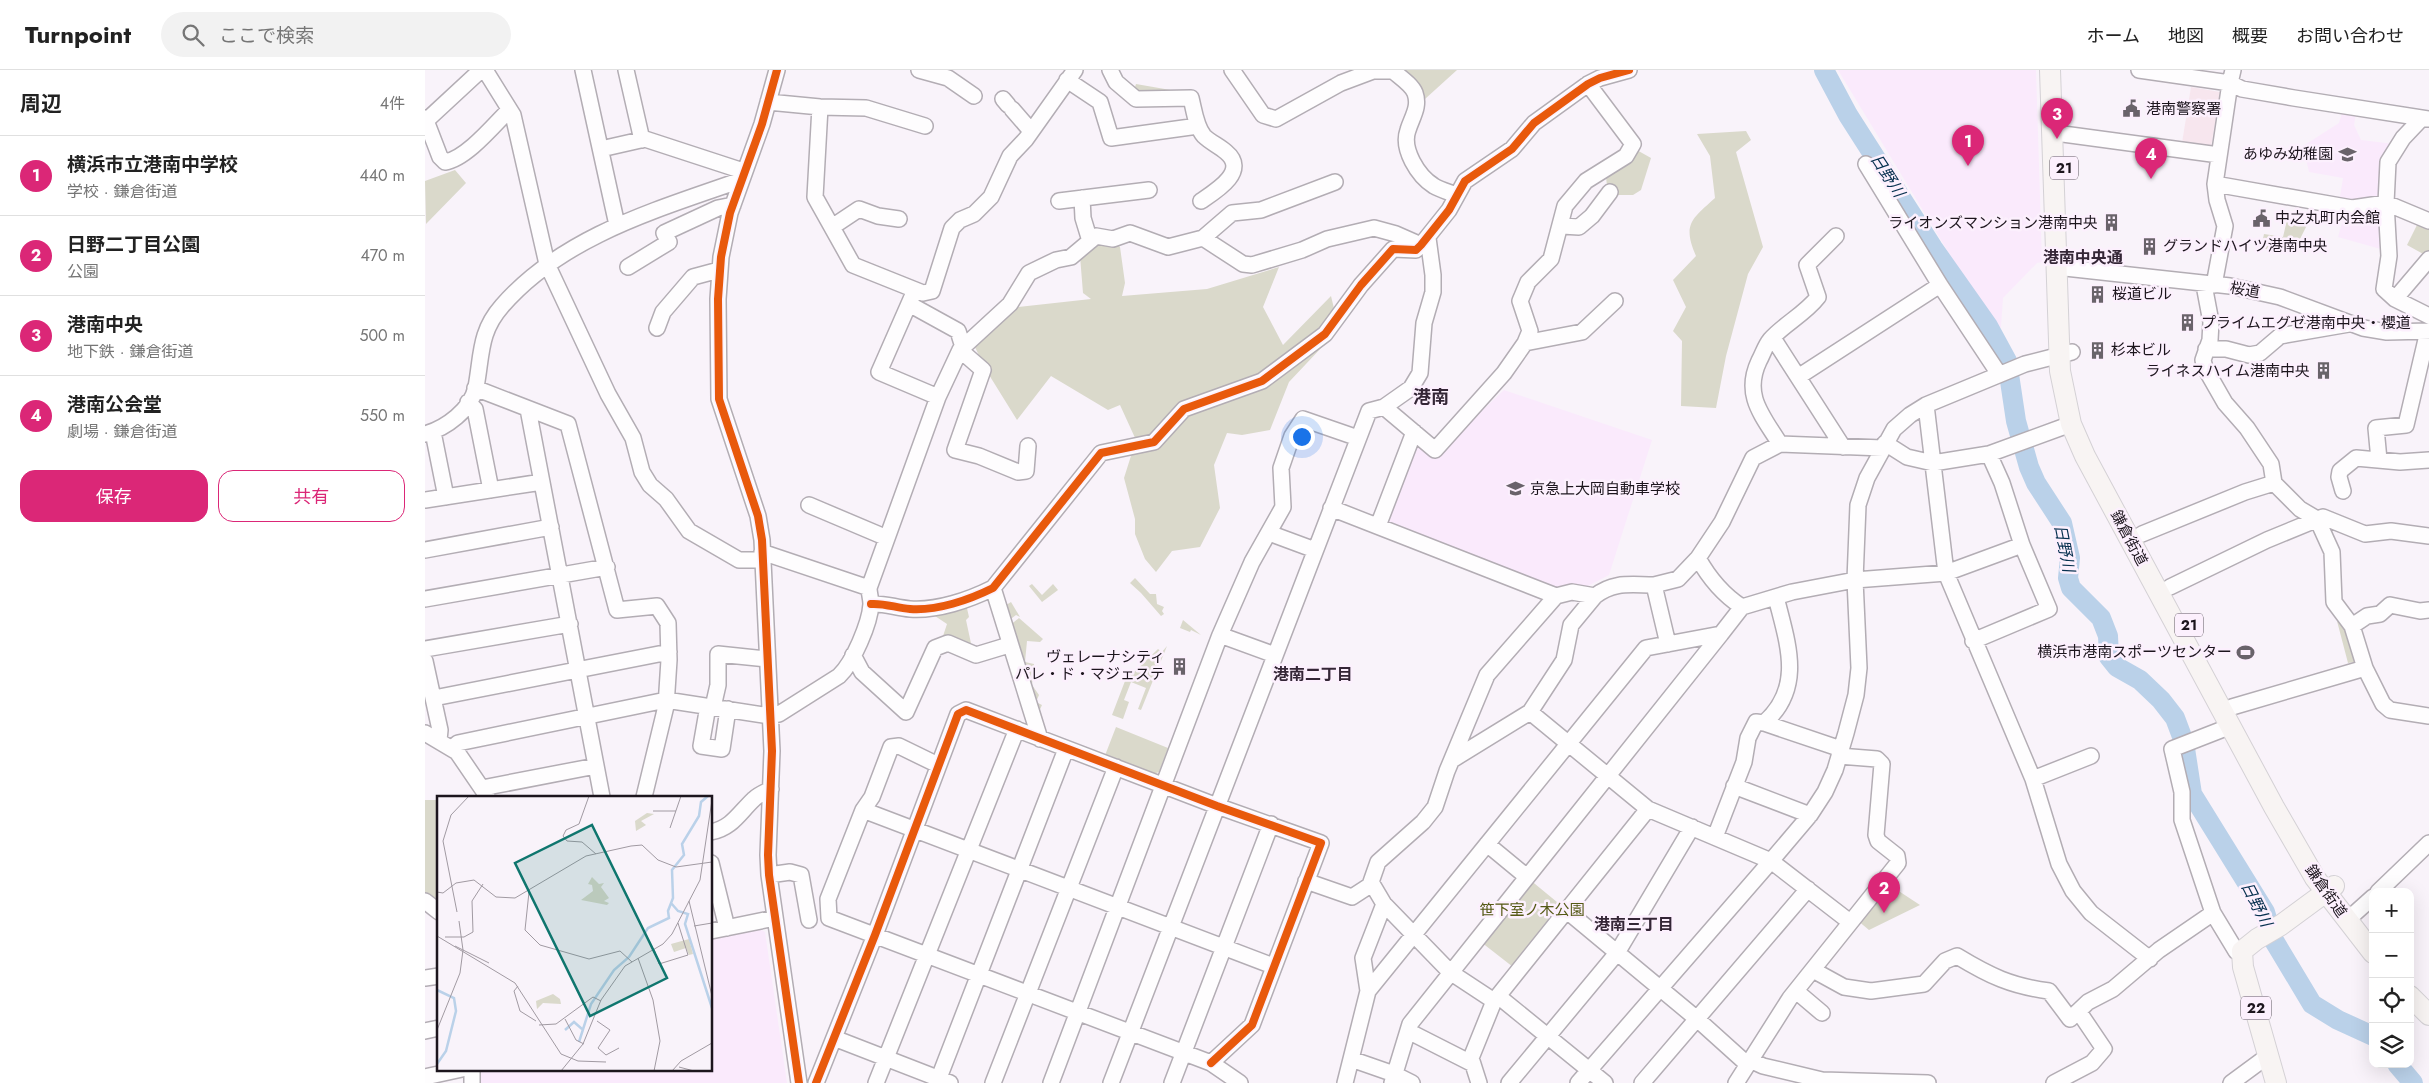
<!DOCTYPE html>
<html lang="ja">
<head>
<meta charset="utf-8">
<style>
	:root { --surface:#fff; --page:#f2f2f2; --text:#222; --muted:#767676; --line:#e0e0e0; --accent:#db2777 }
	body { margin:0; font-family:Jost,"Noto Sans JP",sans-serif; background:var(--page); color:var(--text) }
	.controls { position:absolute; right:15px; bottom:15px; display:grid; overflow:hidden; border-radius:10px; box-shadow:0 5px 20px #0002 }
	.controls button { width:45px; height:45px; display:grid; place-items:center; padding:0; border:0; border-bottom:1px solid var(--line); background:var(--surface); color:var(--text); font:25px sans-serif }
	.you { position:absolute; left:876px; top:366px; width:18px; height:18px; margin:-12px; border:4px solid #fff; border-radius:50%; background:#1a73e8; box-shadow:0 0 0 8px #1a73e833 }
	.badge { display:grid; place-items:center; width:32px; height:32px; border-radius:50%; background:var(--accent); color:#fff; font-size:16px; font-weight:700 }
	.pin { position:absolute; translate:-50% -41px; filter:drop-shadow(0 1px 2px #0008) }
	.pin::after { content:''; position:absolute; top:26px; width:18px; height:15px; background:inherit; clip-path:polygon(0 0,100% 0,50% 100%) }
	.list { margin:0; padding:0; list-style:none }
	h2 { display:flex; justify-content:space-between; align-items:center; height:65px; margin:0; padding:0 20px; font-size:21px }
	h2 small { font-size:16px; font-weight:400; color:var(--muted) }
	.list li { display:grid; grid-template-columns:32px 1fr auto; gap:15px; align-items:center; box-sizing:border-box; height:80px; padding:0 20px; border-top:1px solid var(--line) }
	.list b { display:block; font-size:19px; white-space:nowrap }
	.list p { margin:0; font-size:16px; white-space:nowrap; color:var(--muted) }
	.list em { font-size:16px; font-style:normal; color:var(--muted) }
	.actions { display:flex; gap:10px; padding:15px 20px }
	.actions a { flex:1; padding:11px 0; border:1px solid var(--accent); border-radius:15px; text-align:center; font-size:18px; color:var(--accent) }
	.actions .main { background:var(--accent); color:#fff }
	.icon { flex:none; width:28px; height:28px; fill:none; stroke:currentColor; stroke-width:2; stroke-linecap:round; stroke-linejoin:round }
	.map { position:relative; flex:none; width:2004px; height:1013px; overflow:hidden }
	header { display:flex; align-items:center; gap:30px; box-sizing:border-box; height:70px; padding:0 25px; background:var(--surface); border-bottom:1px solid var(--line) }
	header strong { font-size:24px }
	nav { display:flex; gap:28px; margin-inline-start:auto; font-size:18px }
	.search { width:350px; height:45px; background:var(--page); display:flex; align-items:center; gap:12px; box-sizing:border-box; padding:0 18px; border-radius:28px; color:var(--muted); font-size:19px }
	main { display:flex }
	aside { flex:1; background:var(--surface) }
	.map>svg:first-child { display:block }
	.commercial { fill:#f7e6ee }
	.built { fill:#faeafc }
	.green { fill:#dad9cb }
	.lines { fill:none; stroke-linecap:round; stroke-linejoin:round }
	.river { stroke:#bad1e9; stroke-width:20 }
	.minor-casing { stroke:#b3adb4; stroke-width:18 }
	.major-casing { stroke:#d4d1d5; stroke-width:22 }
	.minor { stroke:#fefdfe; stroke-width:15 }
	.major { stroke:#f8f4f3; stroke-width:20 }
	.cycleway-casing { stroke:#fcf0fd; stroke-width:11 }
	.cycleway { stroke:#e8590c; stroke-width:8 }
	.labels { text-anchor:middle; stroke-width:5; stroke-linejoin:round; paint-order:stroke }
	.shield { fill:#fcf0fd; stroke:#5f5760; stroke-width:1 }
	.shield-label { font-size:14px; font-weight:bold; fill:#1c151d }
	.poi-label { font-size:15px; fill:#1c151d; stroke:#fcf0fd; text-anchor:start }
	.street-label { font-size:15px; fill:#1c151d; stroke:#fcf0fd }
	.park-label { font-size:15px; fill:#555915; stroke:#fcf0fd }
	.water-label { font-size:16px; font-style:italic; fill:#06304f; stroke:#fcf0fd }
	.neighbourhood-label { font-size:16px; font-weight:bold; fill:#342636; stroke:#fcf0fd }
	.quarter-label { font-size:18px; font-weight:bold; fill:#342636; stroke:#fcf0fd }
	.inset-river { fill:none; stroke:#bad1e9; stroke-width:2.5 }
	.inset-road { fill:none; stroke:#a19aa2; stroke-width:1 }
	.view { fill:#0f766e; fill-opacity:0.15; stroke:#0f766e; stroke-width:2.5 }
	.inset-edge { fill:none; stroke:#1c151d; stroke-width:2.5 }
</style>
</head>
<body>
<header>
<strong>Turnpoint</strong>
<div class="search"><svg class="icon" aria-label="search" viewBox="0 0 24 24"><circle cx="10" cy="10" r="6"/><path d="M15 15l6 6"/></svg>ここで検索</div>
<nav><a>ホーム</a><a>地図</a><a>概要</a><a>お問い合わせ</a></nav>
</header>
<main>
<aside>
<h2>周辺<small>4件</small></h2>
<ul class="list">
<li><span class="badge">1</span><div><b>横浜市立港南中学校</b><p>学校 · 鎌倉街道</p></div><em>440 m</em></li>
<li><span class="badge">2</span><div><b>日野二丁目公園</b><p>公園</p></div><em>470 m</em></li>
<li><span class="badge">3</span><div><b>港南中央</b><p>地下鉄 · 鎌倉街道</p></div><em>500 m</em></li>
<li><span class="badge">4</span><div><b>港南公会堂</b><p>劇場 · 鎌倉街道</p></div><em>550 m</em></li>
</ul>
<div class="actions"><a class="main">保存</a><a>共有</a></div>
</aside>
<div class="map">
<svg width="2004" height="1013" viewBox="0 0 2004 1013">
	<rect width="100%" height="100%" fill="#f9f3fa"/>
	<path class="commercial" d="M1766,17L1795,22L1786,77L1757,73Z"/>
	<path class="built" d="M1413,0H1611L1617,192L1612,193L1578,228L1576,257L1571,261Z
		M1918,40L1931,42L1929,55L1936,70L1969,74L1958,128L1914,133L1918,108L1884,102L1878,76L1914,53Z
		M1957,137L1959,180L1913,167L1921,139Z
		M1079,320L1227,370L1184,505L1159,518L1132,519L956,454L992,370L1010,385Z
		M335,859L340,862L362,1013H52L51,999H286V869Z"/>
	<path class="green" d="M972,0H1032L1000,29L982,6Z
		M711,14L757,22L708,23Z
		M1321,61L1326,70L1311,82L1338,177L1323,204L1301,286L1291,338L1256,336L1257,271L1248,261L1261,237L1248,210L1271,186C1257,154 1267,149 1290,128L1285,86L1272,64Z
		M1210,79L1226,88L1216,120L1208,125H1191L1182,116L1181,107Z
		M30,100L41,113L1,154L0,111Z
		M1862,150L1883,153L1870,179L1862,176L1859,183L1836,178L1839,164L1858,167Z
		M1993,153L2004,157V180L2000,185L1982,175Z
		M673,172L692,174L695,177L700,213L697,226L782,219L854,197L838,237L858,275L906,226L914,259L864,312L845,360L817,365L802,363L789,395L795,438L775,477L747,481L731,502L720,489L710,464V449L699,408L711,370L695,335L683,340L626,306L592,350L561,300L547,271L585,238L666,229L658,223L655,186Z
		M710,508L725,524H731L732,534L739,537L737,541L739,544L736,546L716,523L705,513Z
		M607,514L617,525L628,514L633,520L617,532L604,516Z
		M586,532L595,547L591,545L583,551L578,537Z
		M541,534L544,547L541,550L547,578L517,569L522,554L507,544Z
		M594,548L618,569L615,572L602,571L600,592L609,594L607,615L614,625L611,632L617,635L612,646L584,556Z
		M758,550L776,565L766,560L765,562L755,558Z
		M1912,551L1923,559L1936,591L1923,593Z
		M742,576L716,640L713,639L721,618L706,612L699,630L704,632L698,649L687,645L700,611L733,579L737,582Z
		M691,657L743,678L734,702L726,705L679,688Z
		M0,730H14V837L0,825Z
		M1104,809L1138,837L1088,897L1056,872Z
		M1463,814L1495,835L1444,860L1432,850Z"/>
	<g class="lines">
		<path class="river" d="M1399,0L1423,45L1508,178L1563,256L1582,291L1591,351L1604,397L1611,413L1637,453L1645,488L1643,508L1646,518L1676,548L1683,566L1684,587L1692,597L1715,610L1736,630L1750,648L1759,672L1767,724L1840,842L1848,869L1887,934L1913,950L1948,966
			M1972,994L1988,1013"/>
		<defs>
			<path id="minor" d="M60,0L88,45L122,194L183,324L208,368L217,402L225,415L241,429L264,461L314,490H337
				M158,0L192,155
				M201,0L217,70
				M352,0L337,54L305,143L296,187L293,229L294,329L333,446L337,470L347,681L343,785L344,805L374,1013
				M494,0L523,8L549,26
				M685,0L691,12L711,29L766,28C769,40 771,57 779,66C785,72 794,76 801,82C824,101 791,121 776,131
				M807,0L838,45L851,49L916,13L948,1H968C975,7 987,15 990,23C995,37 987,47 983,60C976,79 993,106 1009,116C1016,120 1024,122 1031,125
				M1714,0L1805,13L1817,19L1869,28L2004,49
				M642,10L675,32L686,68L773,56
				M1163,14L1208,74L1201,86L1161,111L1140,136L1126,189L1103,212L1095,231L1105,261L1100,273L1157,262L1190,231
				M578,29L583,35
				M343,32L395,37L441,38L500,56
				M395,37L390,127L428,195L498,223L507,221L527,158L535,150L549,144L566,127L585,86L601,69L650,0
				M587,39L606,61
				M0,48L15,87L20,92C41,89 69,55 84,40
				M1997,48L1978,68L1963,92L1961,133L1964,186L1959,219L1970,229L2004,246
				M2,50L56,0
				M1638,64L1794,85
				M176,79L220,69L318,101
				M1441,94L1515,215L1574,304
				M1790,114L1927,138L1961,133L2004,151
				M657,128L658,148L665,171
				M634,131L724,120
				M1137,156L1154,157L1167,146L1185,122
				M407,157L434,139L453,146L474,149
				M778,168L818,194L827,195L877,180L902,169L949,158L971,164L996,175
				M203,197L244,172L239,163L293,138L308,135
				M1631,197L1805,216L1855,227L1938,258L1962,262L2004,261
				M1779,215L1786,252L1785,270L1778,290L1780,298L1800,333L1822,358L1846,394L1849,413L1875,439L1892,449L1907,482L1909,532L1927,556L1940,598L1958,634L1965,640L2004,646
				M1789,215L1800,156L1792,130L1790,114L1805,13L1808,0
				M1970,229L2004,189
				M484,234L533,261L538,277
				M232,258L238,242L268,207L294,200
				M1348,268L1418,377
				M1781,279H1801L1824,285L1835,283L1855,266L1924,254
				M535,280L558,300L530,380L554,386L593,402L601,401L603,376
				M1373,307L1515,215
				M50,318L143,354L192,540L232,536L243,553L244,590L241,636L219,727
				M513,327L535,280L585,234L604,203L631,190L646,187L671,166L688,169L705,163L743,177L778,168L807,143L836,140L910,112
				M43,332L50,339L66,420
				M1501,335L1521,503L1608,709L1634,794L1648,821L1666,843L1725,889
				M959,337L1010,380L1079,303L1100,273
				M103,339L177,727
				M8,362L21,427
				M0,364C21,358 46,340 51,317C57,285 54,262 77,236C138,166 231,140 316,110
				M1460,373L1482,387L1508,393L1564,384L1646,354
				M1355,374C1337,345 1318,325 1334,291C1338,284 1340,276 1345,270C1359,254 1380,244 1393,227L1382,195L1411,166
				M1954,390L1951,358L1981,355L2003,261
				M1918,421L1914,407L1915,401L1931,388L1975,392L2004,390
				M0,430L117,412
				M384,435L462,468
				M906,438L1131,526
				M953,456L989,362
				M844,463L890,480
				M1717,464L1820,422L1849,413
				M0,480L126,457
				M337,482L444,518
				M1273,488C1284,508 1297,524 1317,537
				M1229,515L1253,509L1273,488L1297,452L1328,388L1355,374L1458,378
				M1745,517L1842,470L1898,447L1940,464L1966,461L2004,466
				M568,518L615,669
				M0,529L182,497
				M446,534C460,533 471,538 485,539C512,541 544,530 568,518L676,383L729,372L759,339L837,311L900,264L936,215L968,179L991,180L996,175L1024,140L1040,111L1087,79L1109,53L1163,14L1175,8L1204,0
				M1927,556L1942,546L1955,544L1965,535L1995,541L2004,540
				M795,565L850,585
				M1548,571L1624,539L1597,475L1577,413L1564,384
				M0,579L145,554
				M428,585L437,602L481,642L510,578L523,573L551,585L584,575
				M0,591L15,660L14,670
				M9,628L244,582
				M283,636L276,676L297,679L303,639
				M288,637L293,615V584L342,589
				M1807,637L1940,598
				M1105,642L1223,739L1346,791L1425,852
				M1339,653C1380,617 1362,572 1351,527
				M1806,656L1747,679L1757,722V750L1788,843L1811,881H1817
				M0,663L32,682L62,726
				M27,678L33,673L241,630L345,646L354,644L414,606C428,593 445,553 446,534C446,529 444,523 444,518L513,327L454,302L490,220
				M1027,690L1105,642L1139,590L1146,555L1170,526
				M513,695L474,676L466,677L447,727L438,740L403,829L404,848L786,993L815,1013
				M1608,709L1666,686
				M1309,716L1385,745
				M57,718L171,696
				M438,740L848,896
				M286,762C307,758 314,743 329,729C333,725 340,722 346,719
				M1290,767L1319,692L1323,668L1331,652L1339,653L1416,679
				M1062,774L1102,807
				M286,793L302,858
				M344,805L365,802L376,805L384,850
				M881,811L927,827L947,814
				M1953,822L2004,773
				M0,831L14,842
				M1142,841L1272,949L1322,994
				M1929,844L1948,827
				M286,861L350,848
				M1388,900L1419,917L1446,921L1499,914L1520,891L1532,886C1565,906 1586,916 1624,921L1645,949L1663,932L1688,919L1734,880L1788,843
				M0,908L14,906
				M943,921L938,888L959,834
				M1371,921L1397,943
				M1073,926L1180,1013
				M1069,931L1025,902L959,834L946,812L953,792L998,752L1010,737L1022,701L1062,605L1131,526L1147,522L1170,526C1189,511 1206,515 1229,515L1243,574
				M0,961L14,958
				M983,961L1048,994
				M409,968L525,1013
				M926,989L969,1004L987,1013
				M1325,990L1338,996L1397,1010L1503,1013
				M47,999V1013
				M0,1007L37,999
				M391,1013L450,865L533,644L541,640L792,736L896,773L827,955L786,993
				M451,1013L592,659
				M512,1013L641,679
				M568,1013L691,697
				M626,1013L795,565L827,492L858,437L856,398L867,366L878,349L933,368
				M686,1013L944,341L959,337L986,318L995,303L999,253L1008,222V205L1003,168
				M747,1013L846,754
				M920,1013L943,921L1221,578L1296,564L1317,537L1367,522L1430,510L1521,503L1597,475
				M967,1013L985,954L1296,564
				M1054,1013L1046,988L1069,931L1223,739
				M1084,1013L1192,883L1267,757
				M1153,1013L1346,791L1385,745L1400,722L1410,700L1421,663L1431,625L1434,598L1430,510L1433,435L1442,408L1469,359L1485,345L1501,335L1600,294L1647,282
				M1217,1013L1383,819
				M1311,1013L1365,928L1473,793L1472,786L1453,771L1451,765L1457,694L1452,689L1414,686
				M1629,1013L1667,993L1679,979L1654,942
				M1806,1013L1844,985"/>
			<path id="major" d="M1625,0L1635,301L1646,354L1660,386L1849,737L1890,808L1948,883
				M1985,926L2004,945
				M1851,1013L1818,897L1817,881L1832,869L1856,855L1909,816"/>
		</defs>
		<use href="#minor" class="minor-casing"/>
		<use href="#major" class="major-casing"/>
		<use href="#minor" class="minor"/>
		<use href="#major" class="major"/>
		<defs>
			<path id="cycleway" d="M352,0L337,54L305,143L296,187L293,229L294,329L333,446L337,470L347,681L343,785L344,805L374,1013
				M446,534C460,533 471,538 485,539C512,541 544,530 568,518L676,383L729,372L759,339L837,311L900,264L936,215L968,179L991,180L996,175L1024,140L1040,111L1087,79L1109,53L1163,14L1175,8L1204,0
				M391,1013L450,865L533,644L541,640L792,736L896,773L827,955L786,993"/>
		</defs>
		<use href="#cycleway" class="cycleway-casing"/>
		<use href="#cycleway" class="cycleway"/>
	</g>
	<defs>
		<symbol id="civic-bare" viewBox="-9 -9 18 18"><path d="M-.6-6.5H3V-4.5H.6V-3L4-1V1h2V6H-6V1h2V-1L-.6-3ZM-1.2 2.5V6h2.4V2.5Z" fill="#69636a" stroke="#fcf0fd" stroke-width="2.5" paint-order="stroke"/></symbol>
		<symbol id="school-bare" viewBox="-9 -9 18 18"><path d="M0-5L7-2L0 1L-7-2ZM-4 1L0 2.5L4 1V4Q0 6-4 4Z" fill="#69636a" stroke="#fcf0fd" stroke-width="2.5" paint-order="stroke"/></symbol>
		<symbol id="building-bare" viewBox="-9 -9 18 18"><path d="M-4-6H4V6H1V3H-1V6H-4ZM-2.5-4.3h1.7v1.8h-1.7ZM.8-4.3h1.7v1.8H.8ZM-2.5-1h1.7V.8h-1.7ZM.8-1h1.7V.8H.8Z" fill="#69636a" stroke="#fcf0fd" stroke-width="2.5" paint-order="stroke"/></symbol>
		<symbol id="stadium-bare" viewBox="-9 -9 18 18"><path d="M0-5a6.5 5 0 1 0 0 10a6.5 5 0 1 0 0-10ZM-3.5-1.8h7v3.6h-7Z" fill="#69636a" stroke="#fcf0fd" stroke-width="2.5" paint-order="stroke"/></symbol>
	</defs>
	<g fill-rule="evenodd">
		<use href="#civic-bare" x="1694" y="26" width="25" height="25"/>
		<use href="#school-bare" x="1910" y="72" width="25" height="25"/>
		<use href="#civic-bare" x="1824" y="136" width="25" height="25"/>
		<use href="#building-bare" x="1674" y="140" width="25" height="25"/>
		<use href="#building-bare" x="1712" y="164" width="25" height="25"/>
		<use href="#building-bare" x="1660" y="212" width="25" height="25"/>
		<use href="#building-bare" x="1750" y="240" width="25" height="25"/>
		<use href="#building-bare" x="1660" y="268" width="25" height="25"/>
		<use href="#building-bare" x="1886" y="288" width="25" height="25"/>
		<use href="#school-bare" x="1078" y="406" width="25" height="25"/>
		<use href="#stadium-bare" x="1808" y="570" width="25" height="25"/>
		<use href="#building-bare" x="742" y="584" width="25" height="25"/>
	</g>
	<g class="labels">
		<g class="shield">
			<rect x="1625" y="86.5" width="28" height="23" rx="4"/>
			<rect x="1750" y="543.5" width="28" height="23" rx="4"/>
			<rect x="1816" y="926.5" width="30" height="23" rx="4"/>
		</g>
		<g class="shield-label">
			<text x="1639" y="103">21</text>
			<text x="1764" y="560">21</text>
			<text x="1831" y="943">22</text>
		</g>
		<g class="poi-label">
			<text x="1721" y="44">港南警察署</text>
			<text x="1908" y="89" text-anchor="end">あゆみ幼稚園</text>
			<text x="1850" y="153">中之丸町内会館</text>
			<text x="1673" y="158" text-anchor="end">ライオンズマンション港南中央</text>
			<text x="1738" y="181">グランドハイツ港南中央</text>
			<text x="1687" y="229">桜道ビル</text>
			<text x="1776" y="258">プライムエグゼ港南中央・櫻道</text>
			<text x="1686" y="285">杉本ビル</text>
			<text x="1885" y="306" text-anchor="end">ライネスハイム港南中央</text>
			<text x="1105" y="424">京急上大岡自動車学校</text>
			<text x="1807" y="587" text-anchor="end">横浜市港南スポーツセンター</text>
			<text x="740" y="592" text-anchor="end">ヴェレーナシティ<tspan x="740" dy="17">パレ・ド・マジェステ</tspan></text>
		</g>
		<g class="street-label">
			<text transform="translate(1820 220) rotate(10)" y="5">桜道</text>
			<text transform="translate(1704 468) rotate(62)" y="5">鎌倉街道</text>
			<text transform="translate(1901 821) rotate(55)" y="5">鎌倉街道</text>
		</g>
		<g class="park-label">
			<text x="1107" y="845">笹下室ノ木公園</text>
		</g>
		<g class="water-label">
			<text transform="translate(1463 105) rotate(57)" y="6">日野川</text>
			<text transform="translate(1640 478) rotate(79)" y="6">日野川</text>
			<text transform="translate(1832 834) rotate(63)" y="6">日野川</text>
		</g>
		<g class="neighbourhood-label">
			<text x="1658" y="193">港南中央通</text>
			<text x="888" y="610">港南二丁目</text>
			<text x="1209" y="860">港南三丁目</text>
		</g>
		<g class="quarter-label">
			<text x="1006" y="333">港南</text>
		</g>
	</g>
	<g transform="translate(12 726)">
		<rect width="275" height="275" fill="#f9f3fa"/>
		<path d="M210,17L217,18L204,25L209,29L199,35L198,25ZM155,81L162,88L167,87L164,91L172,102L167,105L172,107L170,109L144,104L156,95L155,89L151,88ZM252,143L256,158L252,159L249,152L237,156L234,148ZM116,198L123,203L124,208L106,207L100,213L99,205Z" fill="#dad9cb"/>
		<path class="inset-river" d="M234,107L241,115L251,118L248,128L275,212M0,194L17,202L19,215L9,255L0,268M128,234L137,226L145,233M142,246L154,208L177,174L192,161L211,132L232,122L231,115L236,102L235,74L247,59L245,48L262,20L264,6L271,0"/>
		<path class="inset-road" d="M152,0L142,28L129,34L126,40L130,45L145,46L159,58M216,15H239M233,32L244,0M0,96L6,97L19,87L37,84L59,101L78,102L149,60L194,50L205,49L221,64L239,71L275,66M92,96L88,134L103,149L152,163L183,155L195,166M252,105L275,200M20,116L6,45L14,19L32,0M257,130L275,127M0,140L78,187L124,258L141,265L169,266M8,141H27L36,136L35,105L46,88M18,150L52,167M217,153L222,168L251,159L241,127M201,162L216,204L223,245L217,275M81,190L77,195L83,215L99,225M128,223L139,244L147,248M160,225L173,234L161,252L169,259L182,252M102,229L119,228L156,201L164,205M0,234L23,177L26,154L22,125M242,271L257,275M124,275L146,248L164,204L188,170L226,148L235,138L263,84L275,4M235,275L244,265L275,247"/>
		<path class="view" d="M155,29L230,182L153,220L78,67Z"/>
		<rect width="275" height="275" class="inset-edge"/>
	</g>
</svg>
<div class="controls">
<button>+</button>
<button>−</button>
<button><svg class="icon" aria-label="locate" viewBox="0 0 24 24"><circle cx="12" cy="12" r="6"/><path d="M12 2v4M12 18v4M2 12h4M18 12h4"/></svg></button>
<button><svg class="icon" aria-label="layers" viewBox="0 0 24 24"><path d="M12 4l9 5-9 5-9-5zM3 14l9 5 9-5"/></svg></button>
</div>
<div class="you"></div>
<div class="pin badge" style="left:1543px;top:96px">1</div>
<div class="pin badge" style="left:1459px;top:843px">2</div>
<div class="pin badge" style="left:1632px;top:69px">3</div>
<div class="pin badge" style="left:1726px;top:109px">4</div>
</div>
</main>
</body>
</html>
